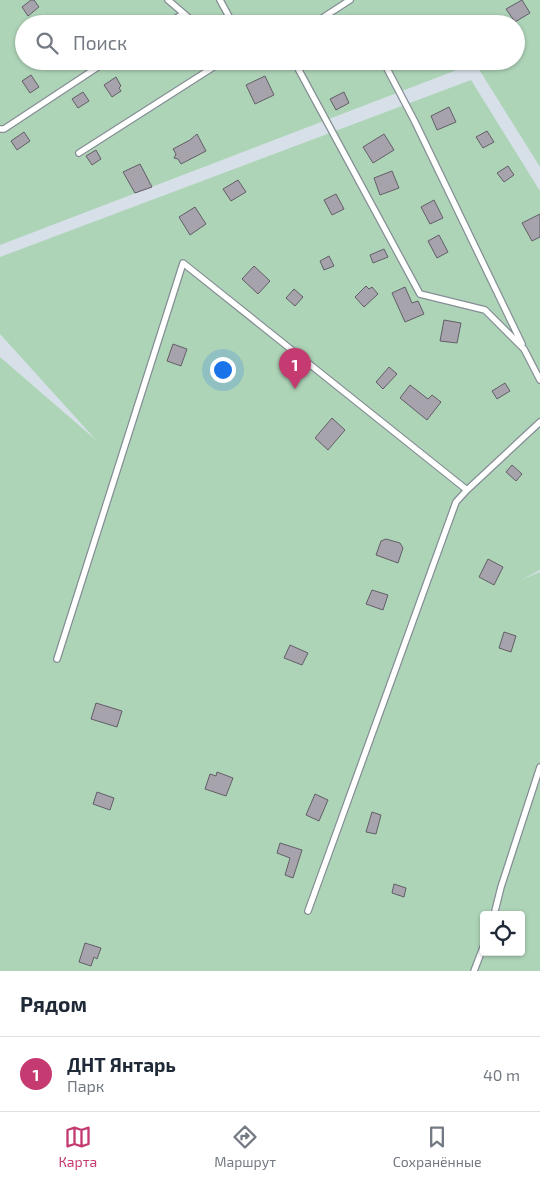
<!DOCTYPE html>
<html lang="ru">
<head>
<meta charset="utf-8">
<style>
	:root { --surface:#fff; --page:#f6f6f7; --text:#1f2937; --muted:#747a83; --line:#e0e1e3; --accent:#c53a70 }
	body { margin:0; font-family:"Exo 2",sans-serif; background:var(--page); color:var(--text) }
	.controls { position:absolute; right:15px; bottom:15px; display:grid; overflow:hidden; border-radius:5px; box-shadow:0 1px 4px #0004 }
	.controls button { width:45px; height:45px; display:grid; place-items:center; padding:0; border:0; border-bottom:1px solid var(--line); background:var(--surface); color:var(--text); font:25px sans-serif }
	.you { position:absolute; left:222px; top:369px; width:18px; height:18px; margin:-12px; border:4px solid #fff; border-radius:50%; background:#1a73e8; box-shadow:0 0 0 8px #1a73e833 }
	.badge { display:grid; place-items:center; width:32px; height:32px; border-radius:50%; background:var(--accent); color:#fff; font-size:16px; font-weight:700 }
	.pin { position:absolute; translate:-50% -41px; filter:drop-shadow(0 1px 2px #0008) }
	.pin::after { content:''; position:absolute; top:26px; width:18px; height:15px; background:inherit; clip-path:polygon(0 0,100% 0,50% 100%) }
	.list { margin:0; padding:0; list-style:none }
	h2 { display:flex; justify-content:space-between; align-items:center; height:65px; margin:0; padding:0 20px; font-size:21px }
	h2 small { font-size:16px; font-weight:400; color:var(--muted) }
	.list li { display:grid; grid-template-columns:32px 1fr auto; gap:15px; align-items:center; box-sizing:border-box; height:75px; padding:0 20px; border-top:1px solid var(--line) }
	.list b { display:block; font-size:19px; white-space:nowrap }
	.list p { margin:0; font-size:16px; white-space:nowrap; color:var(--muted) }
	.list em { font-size:16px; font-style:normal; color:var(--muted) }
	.icon { flex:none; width:28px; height:28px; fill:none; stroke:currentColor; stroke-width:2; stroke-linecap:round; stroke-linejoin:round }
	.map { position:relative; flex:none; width:540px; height:971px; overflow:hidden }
	.search { position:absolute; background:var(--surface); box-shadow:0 1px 4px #0004; left:15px; right:15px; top:15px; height:55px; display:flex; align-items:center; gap:12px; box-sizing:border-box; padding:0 18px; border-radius:28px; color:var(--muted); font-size:19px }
	.sheet { height:140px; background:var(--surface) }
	nav { display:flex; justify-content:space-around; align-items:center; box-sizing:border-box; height:70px; border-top:1px solid var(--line); background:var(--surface); font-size:14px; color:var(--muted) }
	nav a { display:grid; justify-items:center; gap:2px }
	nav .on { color:var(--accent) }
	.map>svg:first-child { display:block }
	.green { fill:#aed4b8; fill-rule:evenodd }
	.building { fill:#a7a3ad; stroke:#625e67 }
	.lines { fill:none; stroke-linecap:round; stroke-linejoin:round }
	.service-casing { stroke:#858e95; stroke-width:8 }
	.service { stroke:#fff; stroke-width:5.5 }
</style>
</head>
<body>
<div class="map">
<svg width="540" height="971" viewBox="0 0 540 971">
	<rect width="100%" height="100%" fill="#d7e0e8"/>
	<path class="green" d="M0,0H540V167L475,63L0,245ZM24,24H516V61H24Z
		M471,80L540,191V570L521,580L540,572V971H0V357L96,440L0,334V257ZM484,915H521V952H484Z"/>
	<path class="building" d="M31,0H34L39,7L28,16L22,7Z
		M522,0L530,13L515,22L506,9Z
		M31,75L39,87L30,93L22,81Z
		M265,76L274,95L255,104L246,85Z
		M116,77L121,86L119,88L121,91L112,97L104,85Z
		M83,92L89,101L78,108L72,99Z
		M344,92L349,103L336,110L330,99Z
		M449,107L456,122L437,130L431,116Z
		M487,131L494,142L483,148L476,137Z
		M24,132L30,141L17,150L11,141Z
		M197,134L206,151L181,164L178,159L174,158L176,154L173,149L190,140Z
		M384,134L394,150L373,163L363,147Z
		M96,150L101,159L92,165L86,156Z
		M140,164L152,187L135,193L123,172Z
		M508,166L514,175L504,182L497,173Z
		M392,171L399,188L380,195L374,178Z
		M238,180L246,192L231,201L223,189Z
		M336,194L344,209L332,215L324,200Z
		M434,200L443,218L430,224L421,207Z
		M195,207L206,224L190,235L179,217Z
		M540,214V237L532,241L522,223Z
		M439,235L448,252L437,258L428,241Z
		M384,249L388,257L373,263L370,255Z
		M329,256L334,266L324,270L320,261Z
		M254,266L270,281L258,294L242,279Z
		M366,286L369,289L372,287L378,294L364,307L355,297Z
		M405,287L412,303L418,301L424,314L405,322L392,293Z
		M294,289L303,297L295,306L286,298Z
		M444,320L461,323L457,343L440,341Z
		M173,344L187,349L181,366L167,361Z
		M389,367L397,374L383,389L376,382Z
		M505,383L510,391L497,399L492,391Z
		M410,385L428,399L432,395L441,402L427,420L400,398Z
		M332,418L345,430L328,450L315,438Z
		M512,465L522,474L516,481L506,472Z
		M386,539L400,543L403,548L398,563L376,555L381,541Z
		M488,559L503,567L494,585L479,577Z
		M372,590L388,595L383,610L366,604Z
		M504,632L516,636L511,652L499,648Z
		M290,645L308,653L302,665L284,658Z
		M96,703L122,711L117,727L91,719Z
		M217,772L233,778L226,796L205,789L210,774L216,776Z
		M97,792L114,798L110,810L93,804Z
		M315,794L328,800L319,821L306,815Z
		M372,812L381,815L376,834L366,832Z
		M280,843L302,850L293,878L285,875L290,858L277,853Z
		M394,884L406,888L404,897L392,893Z
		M85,943L101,948L97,959L94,957L91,966L79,962Z"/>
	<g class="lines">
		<defs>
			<path id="service" d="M168,0L196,24
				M220,0L233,24
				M166,24L183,14
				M313,24L350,0
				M294,61L420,294L485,310L524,349L540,380
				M383,61L415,122L522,344
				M0,129H4L107,61
				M79,153L223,61
				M57,659L183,263L467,490L540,422
				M308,911L456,502L467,490
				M494,915L501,887L540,767
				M474,971L484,945"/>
		</defs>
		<use href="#service" class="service-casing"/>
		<use href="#service" class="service"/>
	</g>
</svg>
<div class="controls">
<button><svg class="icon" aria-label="locate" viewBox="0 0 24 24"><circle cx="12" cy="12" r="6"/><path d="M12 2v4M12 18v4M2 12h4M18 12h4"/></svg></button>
</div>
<div class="you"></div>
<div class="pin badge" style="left:295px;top:389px">1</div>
<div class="search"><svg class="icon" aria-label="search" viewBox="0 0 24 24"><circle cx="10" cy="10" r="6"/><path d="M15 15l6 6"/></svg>Поиск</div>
</div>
<section class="sheet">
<h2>Рядом<small></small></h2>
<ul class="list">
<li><span class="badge">1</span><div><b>ДНТ Янтарь</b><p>Парк</p></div><em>40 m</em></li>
</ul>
</section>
<nav>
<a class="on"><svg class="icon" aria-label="map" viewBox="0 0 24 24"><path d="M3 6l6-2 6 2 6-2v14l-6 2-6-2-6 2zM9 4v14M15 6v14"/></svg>Карта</a>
<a><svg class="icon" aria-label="directions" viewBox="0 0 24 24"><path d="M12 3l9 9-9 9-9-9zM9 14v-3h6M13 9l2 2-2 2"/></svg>Маршрут</a>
<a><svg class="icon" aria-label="saved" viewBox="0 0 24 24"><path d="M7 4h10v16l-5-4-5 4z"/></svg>Сохранённые</a>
</nav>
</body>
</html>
